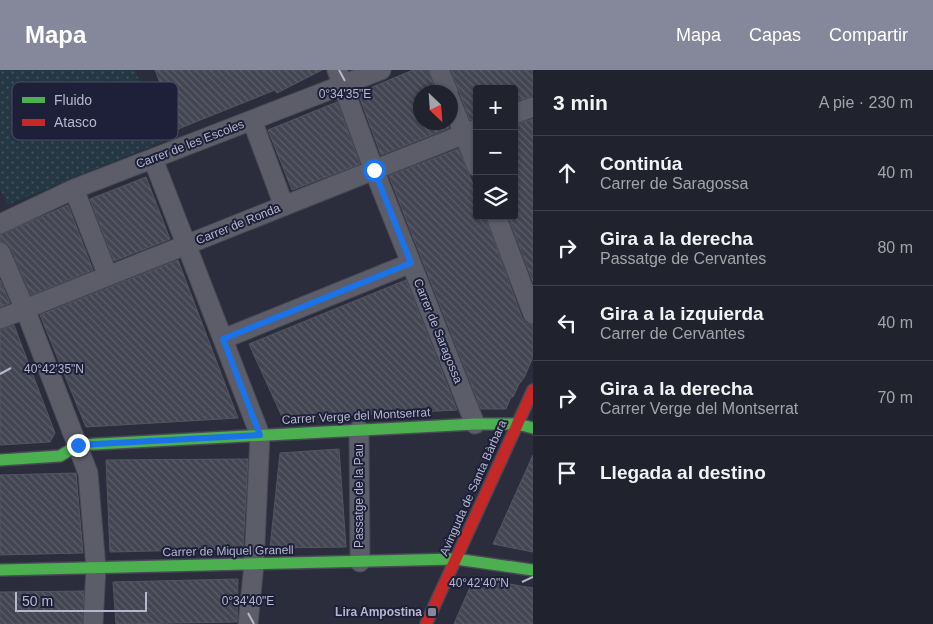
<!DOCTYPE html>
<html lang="es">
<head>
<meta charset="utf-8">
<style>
	:root { --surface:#20222d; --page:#2d2f39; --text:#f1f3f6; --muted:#a2a4aa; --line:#3d3f49; --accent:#85879a }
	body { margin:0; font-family:Helvetica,sans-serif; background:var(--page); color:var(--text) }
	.controls { position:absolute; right:15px; top:15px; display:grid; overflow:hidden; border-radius:5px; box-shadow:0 1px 4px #0004 }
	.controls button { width:45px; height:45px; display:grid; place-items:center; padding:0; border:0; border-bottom:1px solid var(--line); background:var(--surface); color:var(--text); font:25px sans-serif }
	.compass { position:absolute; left:413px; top:15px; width:45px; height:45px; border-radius:50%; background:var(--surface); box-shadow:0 1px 4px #0004; rotate:155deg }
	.scale { position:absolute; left:15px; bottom:12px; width:132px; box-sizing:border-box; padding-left:5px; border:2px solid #b5b7cd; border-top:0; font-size:14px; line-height:18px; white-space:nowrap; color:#b5b7cd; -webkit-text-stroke:4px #1d2038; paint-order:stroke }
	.stop { position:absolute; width:15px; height:15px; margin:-11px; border:4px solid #1a73e8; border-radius:50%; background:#fff }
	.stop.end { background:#1a73e8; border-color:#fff; box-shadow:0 1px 5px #0008 }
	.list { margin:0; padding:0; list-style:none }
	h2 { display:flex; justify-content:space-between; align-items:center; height:65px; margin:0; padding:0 20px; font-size:21px }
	h2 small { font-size:16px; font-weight:400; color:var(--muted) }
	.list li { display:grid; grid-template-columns:32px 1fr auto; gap:15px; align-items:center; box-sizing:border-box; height:75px; padding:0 20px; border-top:1px solid var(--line) }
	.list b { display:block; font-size:19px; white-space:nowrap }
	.list p { margin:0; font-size:16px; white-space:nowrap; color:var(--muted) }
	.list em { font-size:16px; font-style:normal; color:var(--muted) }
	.icon { flex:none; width:28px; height:28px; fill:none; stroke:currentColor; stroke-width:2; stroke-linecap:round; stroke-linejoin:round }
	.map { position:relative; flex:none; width:533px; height:554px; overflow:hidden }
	header { display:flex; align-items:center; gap:30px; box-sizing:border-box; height:70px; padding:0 25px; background:var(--accent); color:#fff }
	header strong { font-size:24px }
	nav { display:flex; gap:28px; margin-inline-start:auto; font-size:18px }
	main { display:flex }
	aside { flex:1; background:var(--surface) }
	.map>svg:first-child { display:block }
	.grass { fill:url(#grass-dots) }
	.building { fill:url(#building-back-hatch); stroke:#535563 }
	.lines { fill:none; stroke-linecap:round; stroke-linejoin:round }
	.street-casing { stroke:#474955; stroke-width:21 }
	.fast-casing { stroke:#474955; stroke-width:14 }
	.jam-casing { stroke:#474955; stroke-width:14 }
	.street { stroke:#5c5d69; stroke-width:19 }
	.fast { stroke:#4caf50; stroke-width:11 }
	.jam { stroke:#c62828; stroke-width:11 }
	.route { stroke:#1a73e8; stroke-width:6 }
	.ticks { fill:none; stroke:#b5b7cd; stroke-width:2 }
	.poi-dot { fill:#85879a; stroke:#1d2038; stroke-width:2 }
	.labels { text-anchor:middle; stroke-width:4; stroke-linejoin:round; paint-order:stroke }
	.street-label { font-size:12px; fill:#b5b7cd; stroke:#1d2038 }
	.poi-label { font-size:12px; font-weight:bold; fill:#b5b7cd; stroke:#1d2038; text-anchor:end }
	.key { fill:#1d2038; stroke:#4b4d65; stroke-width:1 }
	.key-label { font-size:14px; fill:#b5b7cd }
	.ticks-label { font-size:12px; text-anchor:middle; fill:#b5b7cd; stroke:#1d2038; stroke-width:4; stroke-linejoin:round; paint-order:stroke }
</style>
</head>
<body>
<header>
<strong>Mapa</strong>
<nav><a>Mapa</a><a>Capas</a><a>Compartir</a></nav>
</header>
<main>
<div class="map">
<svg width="533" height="554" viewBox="0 0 533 554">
	<defs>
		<pattern id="grass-dots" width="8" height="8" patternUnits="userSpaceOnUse" patternTransform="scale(1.25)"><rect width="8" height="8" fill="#263744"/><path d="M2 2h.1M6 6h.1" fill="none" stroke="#43525e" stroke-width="1.8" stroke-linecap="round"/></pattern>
		<pattern id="building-back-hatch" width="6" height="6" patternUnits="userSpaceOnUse" patternTransform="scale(1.25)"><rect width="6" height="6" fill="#434552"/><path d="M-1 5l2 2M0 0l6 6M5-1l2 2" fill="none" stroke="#5c5e6a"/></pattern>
	</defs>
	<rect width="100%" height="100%" fill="#2b2d3c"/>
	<path class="grass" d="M0,0H135L164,71L7,135L0,118Z"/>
	<path class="building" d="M155,0H322L277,23L275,20L178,59Z
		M413,0H428L436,22H420V52H447L449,58L381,85L358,23Z
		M451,0H533V26L514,32V19H477V48L470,50Z
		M337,32L360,94L292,120L268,60Z
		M533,49V212L508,146H514V55Z
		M458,79L477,123V146H485L522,248L526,253L533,255V287L524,308L519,314L513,327H511L506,339H481L389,106Z
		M146,107L170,169L114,191L90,129Z
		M68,135L93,200L31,225L10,177L6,173L0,171V165Z
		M178,190L238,348L86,357L40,245Z
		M0,210L10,233L0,237Z
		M406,210L457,340L283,349L249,274Z
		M14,255L55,363L50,372L0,375V260Z
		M339,379L346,477L270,478L280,383Z
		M533,385V482L493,474Z
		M248,389L243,479L110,482L106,390Z
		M76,403L83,483L0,485V405Z
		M474,508L533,518V554H454Z
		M238,509L237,552L116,554L113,512Z
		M84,521L82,554H0V522Z"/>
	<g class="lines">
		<defs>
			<path id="street" d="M337,0L374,100L475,354
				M439,0L448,22
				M450,29L477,97
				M514,44L533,37
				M252,50L284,136
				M153,89L260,365L254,494L248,554
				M74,119L108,206
				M496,146L533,244
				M0,154L74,119L381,0
				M0,182L25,239L88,403L96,498L93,554
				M0,249L477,59
				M223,269L411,193
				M359,360L360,492"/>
			<path id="fast" d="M0,390L60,386L78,375L475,354H517L533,358
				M0,500L456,489L533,500"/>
			<path id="jam" d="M426,554L533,320"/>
		</defs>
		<use href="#street" class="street-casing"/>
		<use href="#fast" class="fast-casing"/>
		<use href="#jam" class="jam-casing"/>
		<use href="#street" class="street"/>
		<use href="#fast" class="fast"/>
		<use href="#jam" class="jam"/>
	</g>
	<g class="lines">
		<path class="route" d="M78,375L260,365L223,269L411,193L374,100"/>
	</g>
	<path class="ticks" d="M339,0L345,11M0,304L11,298M522,512L533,507M248,543L254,554"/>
	<rect class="poi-dot" x="427" y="537" width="10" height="10" rx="2.5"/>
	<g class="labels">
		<g class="street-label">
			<text transform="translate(190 74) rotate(-21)" y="4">Carrer de les Escoles</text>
			<text transform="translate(238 154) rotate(-22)" y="4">Carrer de Ronda</text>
			<text transform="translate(438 261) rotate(68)" y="4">Carrer de Saragossa</text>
			<text transform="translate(356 346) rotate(-3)" y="4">Carrer Verge del Montserrat</text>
			<text transform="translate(473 418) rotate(-66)" y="4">Avinguda de Santa Bàrbara</text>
			<text transform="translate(359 426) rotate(-90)" y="4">Passatge de la Pau</text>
			<text transform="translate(228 481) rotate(-1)" y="4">Carrer de Miquel Granell</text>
		</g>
		<g class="poi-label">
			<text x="422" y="546">Lira Ampostina</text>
		</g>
	</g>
	<rect x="12" y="12" width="166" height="58" rx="8" class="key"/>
	<rect x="22" y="27" width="23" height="6" fill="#4caf50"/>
	<rect x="22" y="49" width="23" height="7" fill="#c62828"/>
	<g class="key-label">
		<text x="54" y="35">Fluido</text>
		<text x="54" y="57">Atasco</text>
	</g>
	<g class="ticks-label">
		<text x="345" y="28">0°34'35"E</text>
		<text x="54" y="303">40°42'35"N</text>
		<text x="479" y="517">40°42'40"N</text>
		<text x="248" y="535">0°34'40"E</text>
	</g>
</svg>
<div class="controls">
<button>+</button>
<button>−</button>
<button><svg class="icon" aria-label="layers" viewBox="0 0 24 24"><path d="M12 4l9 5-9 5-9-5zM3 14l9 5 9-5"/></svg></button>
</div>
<svg class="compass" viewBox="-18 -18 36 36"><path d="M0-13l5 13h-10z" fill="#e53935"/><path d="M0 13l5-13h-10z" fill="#a2a4aa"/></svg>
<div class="scale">50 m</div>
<div class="stop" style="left:374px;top:100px"></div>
<div class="stop end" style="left:78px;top:375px"></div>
</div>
<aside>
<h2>3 min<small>A pie · 230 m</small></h2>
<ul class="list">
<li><svg class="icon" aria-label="ahead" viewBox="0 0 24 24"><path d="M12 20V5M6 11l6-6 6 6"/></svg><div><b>Continúa</b><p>Carrer de Saragossa</p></div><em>40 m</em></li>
<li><svg class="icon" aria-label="right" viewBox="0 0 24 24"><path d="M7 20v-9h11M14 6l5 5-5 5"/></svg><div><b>Gira a la derecha</b><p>Passatge de Cervantes</p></div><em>80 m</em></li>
<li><svg class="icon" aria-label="left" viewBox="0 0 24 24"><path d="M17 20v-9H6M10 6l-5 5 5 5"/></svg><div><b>Gira a la izquierda</b><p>Carrer de Cervantes</p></div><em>40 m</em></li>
<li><svg class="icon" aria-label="right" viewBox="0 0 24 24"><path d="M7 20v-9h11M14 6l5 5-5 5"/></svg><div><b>Gira a la derecha</b><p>Carrer Verge del Montserrat</p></div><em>70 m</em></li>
<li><svg class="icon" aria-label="arrive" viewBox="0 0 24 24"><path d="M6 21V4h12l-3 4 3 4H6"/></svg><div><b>Llegada al destino</b></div></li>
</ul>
</aside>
</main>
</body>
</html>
